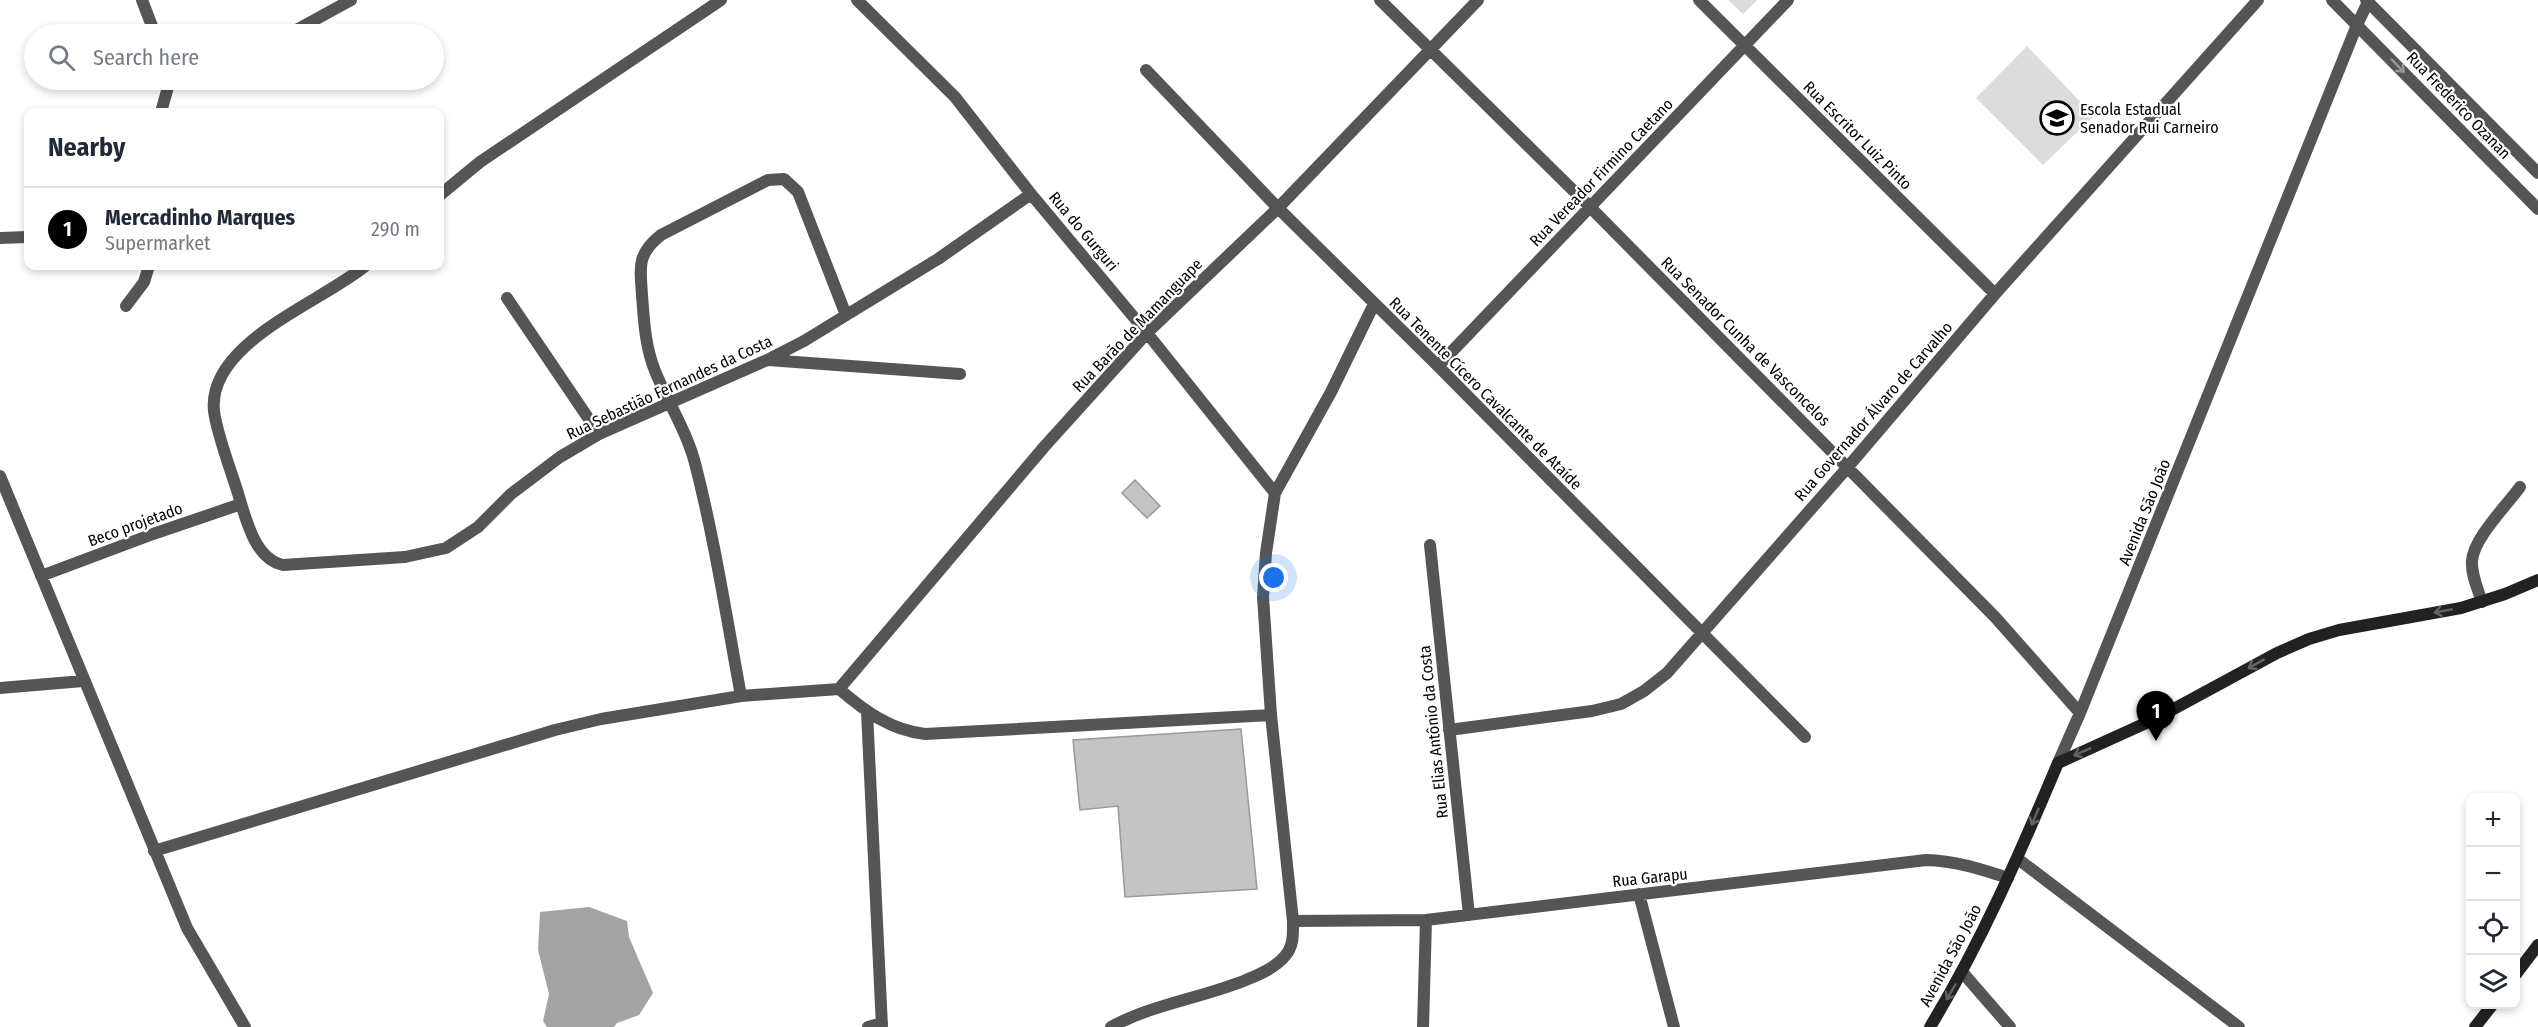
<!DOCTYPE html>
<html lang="en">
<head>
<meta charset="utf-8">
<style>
	:root { --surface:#fff; --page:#f2f2f3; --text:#1f2937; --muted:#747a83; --line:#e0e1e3; --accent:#000 }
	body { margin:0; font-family:"Fira Sans Condensed",sans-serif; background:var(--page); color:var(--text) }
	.controls { position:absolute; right:18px; bottom:18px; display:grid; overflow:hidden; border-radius:12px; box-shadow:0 3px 9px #0003 }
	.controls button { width:54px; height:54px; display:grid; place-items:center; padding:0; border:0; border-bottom:2px solid var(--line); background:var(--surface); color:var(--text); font:30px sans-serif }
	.you { position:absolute; left:1274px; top:578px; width:21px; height:21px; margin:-15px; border:4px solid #fff; border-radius:50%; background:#1a73e8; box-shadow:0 0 0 9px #1a73e833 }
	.badge { display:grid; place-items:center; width:39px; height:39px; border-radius:50%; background:var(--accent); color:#fff; font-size:20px; font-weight:700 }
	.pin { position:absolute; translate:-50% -50px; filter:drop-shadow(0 2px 3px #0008) }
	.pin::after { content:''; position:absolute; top:32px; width:21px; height:18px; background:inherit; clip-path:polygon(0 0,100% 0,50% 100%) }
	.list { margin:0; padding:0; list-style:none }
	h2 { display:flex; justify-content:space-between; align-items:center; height:78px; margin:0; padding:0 24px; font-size:26px }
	h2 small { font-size:20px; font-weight:400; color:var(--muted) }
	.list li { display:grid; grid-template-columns:39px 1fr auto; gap:18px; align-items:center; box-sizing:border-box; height:84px; padding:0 24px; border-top:2px solid var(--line) }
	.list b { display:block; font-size:22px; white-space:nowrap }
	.list p { margin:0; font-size:20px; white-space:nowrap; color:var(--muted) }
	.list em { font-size:20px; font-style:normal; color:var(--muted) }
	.icon { flex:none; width:33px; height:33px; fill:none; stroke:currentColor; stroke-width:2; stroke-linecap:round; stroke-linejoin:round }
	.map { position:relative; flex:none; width:2538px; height:1027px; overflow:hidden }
	.search { position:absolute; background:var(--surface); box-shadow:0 3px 9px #0003; left:24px; top:24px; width:420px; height:66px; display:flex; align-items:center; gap:15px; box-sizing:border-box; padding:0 21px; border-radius:33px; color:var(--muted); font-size:22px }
	.panel { position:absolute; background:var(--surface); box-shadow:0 3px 9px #0003; left:24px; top:108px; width:420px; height:162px; border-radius:12px }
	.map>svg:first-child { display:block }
	.green { fill:#dcdcdc }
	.water { fill:#a3a3a3 }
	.building { fill:#c4c4c4; stroke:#999; stroke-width:1.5 }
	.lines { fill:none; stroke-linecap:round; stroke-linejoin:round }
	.minor { stroke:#555; stroke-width:12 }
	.tertiary { stroke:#555; stroke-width:12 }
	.secondary { stroke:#222; stroke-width:12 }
	.oneway { stroke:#999 }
	.oneway2 { stroke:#646464 }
	.labels { text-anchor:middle; stroke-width:4.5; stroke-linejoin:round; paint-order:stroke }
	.street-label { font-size:16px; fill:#000; stroke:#fff }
	.poi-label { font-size:16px; fill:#000; stroke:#fff; text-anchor:start }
</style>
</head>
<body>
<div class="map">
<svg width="2538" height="1027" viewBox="0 0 2538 1027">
	<rect width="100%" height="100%" fill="#fff"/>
	<path class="green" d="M1728,0H1757L1743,14Z
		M2027,46L2094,116L2043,165L1976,98Z"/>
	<path class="water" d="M589,907L627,921L629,937L653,993L639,1015L617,1023L614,1027H547L543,1021L549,994L538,950L540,912Z"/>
	<path class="building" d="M1135,480L1160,506L1147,518L1122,493Z
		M1241,729L1257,889L1125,897L1118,806L1080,810L1073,740Z"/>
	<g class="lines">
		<path class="minor" d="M142,0L155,34
			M857,0L955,97L1031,194L1147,333L1275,493
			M1380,0L1590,207L1995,617L2080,713
			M1699,0L1995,294
			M289,34L351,0
			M1146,70L1278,208L1438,366L1805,737
			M161,112L170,80
			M440,195L480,162L721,0
			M0,238L28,237
			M365,266C320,303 207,343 214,411C217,436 233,475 240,500C247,523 256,559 283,565L405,557L446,548L478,527L511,494L560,457L599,434L767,360L804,341L938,259L1031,194
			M507,298L599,434
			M126,306L144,282L149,266
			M768,360L960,374
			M1438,366L1788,0
			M0,476L187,928L245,1027
			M1430,545L1469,915
			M41,576L153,534L241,504
			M2482,602C2478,589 2471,575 2472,561C2473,539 2507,505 2520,487
			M0,688L83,681
			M839,689L1044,447L1147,333L1278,208L1478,0
			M741,696C727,620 715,542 696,467C688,433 668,403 655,371C645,346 644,321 642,295C640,266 637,254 661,235L768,180L784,179L798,192L846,315
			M867,712L882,1027
			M1449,730L1592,711L1621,704L1644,691L1667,673L1847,468L1995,294L2258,0
			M2058,763L2080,713L2357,25L2369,0
			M154,851L555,730L601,719L741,696L839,689C865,711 890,730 925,734L1271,715
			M2018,859L2239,1027
			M1639,894L1674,1027
			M1293,921L1426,920L1926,860C1956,861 1980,869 2008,878
			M1963,973L2010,1027
			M868,1027L882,1023
			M1111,1027C1153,1004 1202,998 1246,980C1260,974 1275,968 1285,956C1294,946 1293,933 1293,921L1271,715L1263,597L1266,553L1275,493L1331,392L1374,304
			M1423,1027L1426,920"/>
		<path class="tertiary" d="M2332,0L2538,209
			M2366,0L2538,173"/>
		<path class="secondary" d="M2516,974L2538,945
			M1930,1027C1981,943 2020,853 2058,763L2157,718L2277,653L2309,639L2339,630L2461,608L2505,594L2538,580
			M2475,1027L2493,1004"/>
	</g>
	<defs><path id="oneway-shaft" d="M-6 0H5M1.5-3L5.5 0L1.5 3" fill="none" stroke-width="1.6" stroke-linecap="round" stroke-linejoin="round" transform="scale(1.5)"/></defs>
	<use class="oneway" href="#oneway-shaft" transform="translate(2398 66) rotate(46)"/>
	<g class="oneway2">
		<use href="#oneway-shaft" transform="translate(2443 611) rotate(170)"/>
		<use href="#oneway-shaft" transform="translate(2256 664) rotate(151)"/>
		<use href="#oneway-shaft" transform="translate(2082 752) rotate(156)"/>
		<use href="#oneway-shaft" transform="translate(2035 817) rotate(113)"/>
		<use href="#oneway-shaft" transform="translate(1951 992) rotate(121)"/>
	</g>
	<defs>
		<symbol id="school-ring" viewBox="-11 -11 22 22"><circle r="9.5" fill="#fff" stroke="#000" stroke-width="1.5"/><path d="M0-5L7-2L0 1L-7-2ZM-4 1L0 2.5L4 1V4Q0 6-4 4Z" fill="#000"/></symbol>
	</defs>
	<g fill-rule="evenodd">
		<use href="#school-ring" x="2038" y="99" width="38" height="38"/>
	</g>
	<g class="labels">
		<g class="street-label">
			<text transform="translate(2459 105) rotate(46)" y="6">Rua Frederico Ozanan</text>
			<text transform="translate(1858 135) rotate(45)" y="6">Rua Escritor Luiz Pinto</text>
			<text transform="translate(1601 172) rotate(-46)" y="6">Rua Vereador Firmino Caetano</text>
			<text transform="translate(1084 231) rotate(50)" y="6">Rua do Gurguri</text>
			<text transform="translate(1137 325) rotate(-46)" y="6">Rua Barão de Mamanguape</text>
			<text transform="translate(1746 341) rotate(45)" y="6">Rua Senador Cunha de Vasconcelos</text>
			<text transform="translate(669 387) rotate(-25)" y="6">Rua Sebastião Fernandes da Costa</text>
			<text transform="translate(1486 393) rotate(45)" y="6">Rua Tenente Cícero Cavalcante de Ataíde</text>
			<text transform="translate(1873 411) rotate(-49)" y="6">Rua Governador Álvaro de Carvalho</text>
			<text transform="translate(2144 512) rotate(-68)" y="6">Avenida São João</text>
			<text transform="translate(135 524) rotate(-20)" y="6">Beco projetado</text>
			<text transform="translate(1433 732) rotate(-96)" y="6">Rua Elias Antônio da Costa</text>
			<text transform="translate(1650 877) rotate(-6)" y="6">Rua Garapu</text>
			<text transform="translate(1950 955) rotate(-62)" y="6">Avenida São João</text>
		</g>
		<g class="poi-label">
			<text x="2080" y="115">Escola Estadual<tspan x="2080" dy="18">Senador Rui Carneiro</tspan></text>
		</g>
	</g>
</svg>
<div class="controls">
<button>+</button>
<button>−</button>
<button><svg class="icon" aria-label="locate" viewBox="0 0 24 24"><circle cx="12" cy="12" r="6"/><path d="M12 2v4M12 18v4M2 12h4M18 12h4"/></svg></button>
<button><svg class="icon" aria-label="layers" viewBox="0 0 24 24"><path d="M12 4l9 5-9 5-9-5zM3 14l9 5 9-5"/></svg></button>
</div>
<div class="you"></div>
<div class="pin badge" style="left:2156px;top:741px">1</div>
<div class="search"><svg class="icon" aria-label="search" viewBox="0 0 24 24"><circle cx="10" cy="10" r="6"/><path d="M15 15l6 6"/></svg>Search here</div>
<section class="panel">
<h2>Nearby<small></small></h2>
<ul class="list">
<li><span class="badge">1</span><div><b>Mercadinho Marques</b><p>Supermarket</p></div><em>290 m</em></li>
</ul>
</section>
</div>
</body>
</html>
